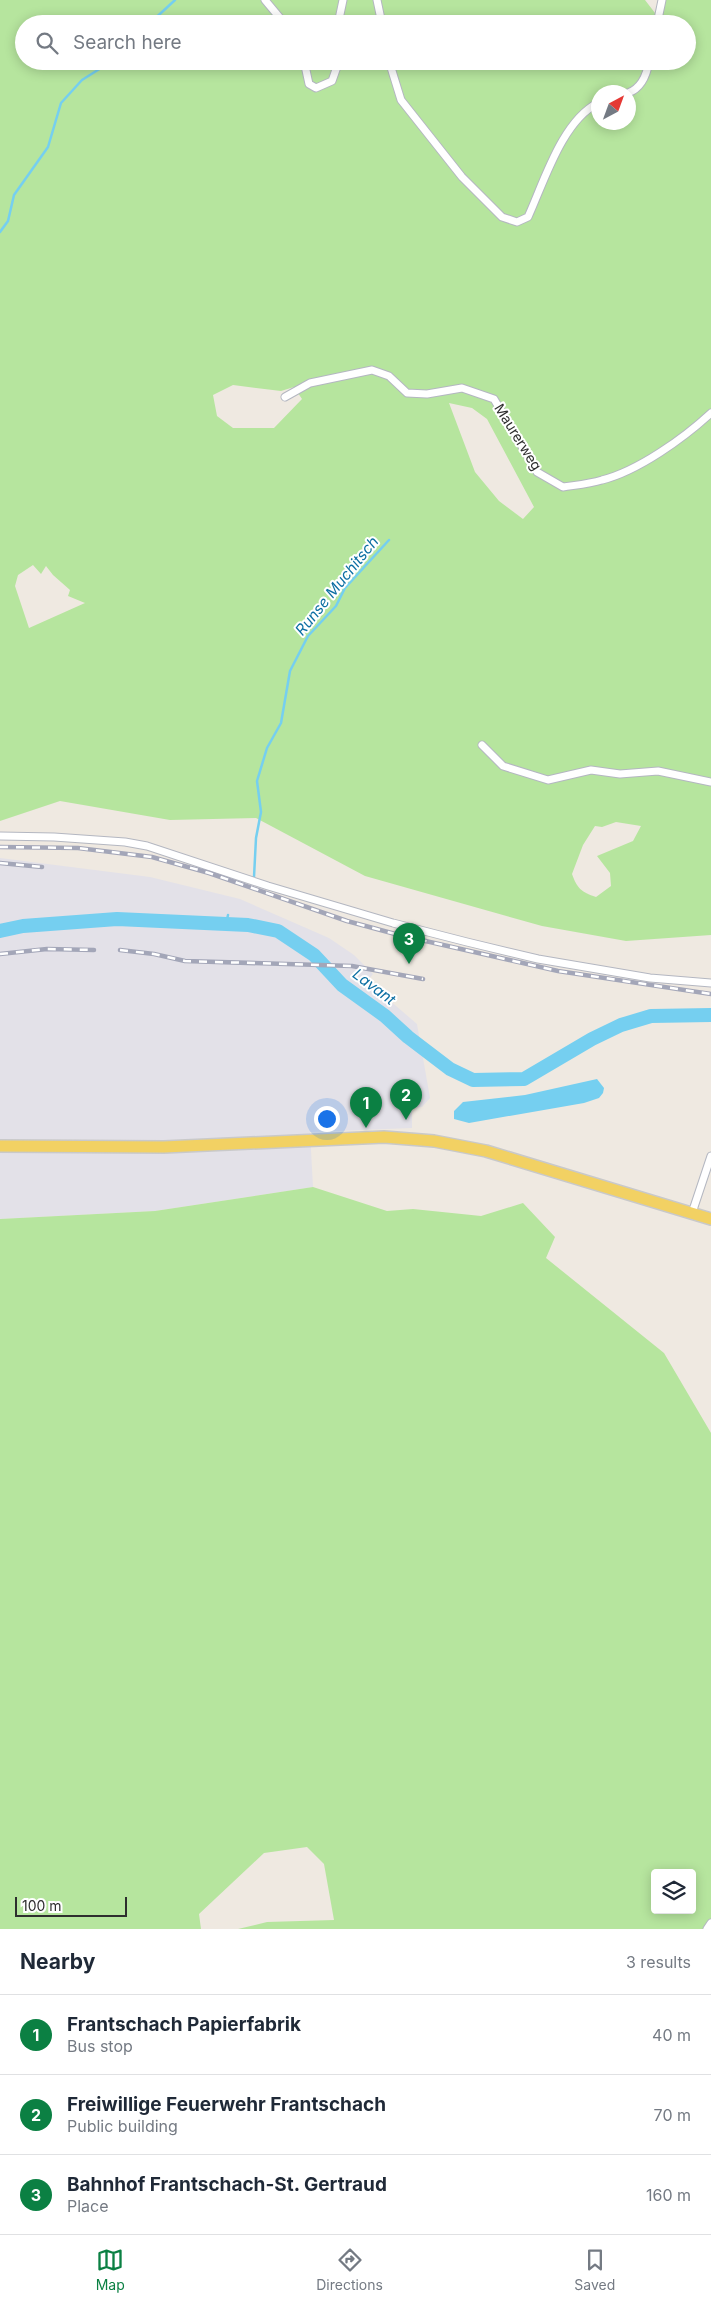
<!DOCTYPE html>
<html lang="en">
<head>
<meta charset="utf-8">
<style>
	:root { --surface:#fff; --page:#f6f6f7; --text:#1f2937; --muted:#747a83; --line:#e0e1e3; --accent:#0b8043 }
	body { margin:0; font-family:Inter,sans-serif; background:var(--page); color:var(--text) }
	.controls { position:absolute; right:15px; bottom:15px; display:grid; overflow:hidden; border-radius:5px; box-shadow:0 2px 12px #0003 }
	.controls button { width:45px; height:45px; display:grid; place-items:center; padding:0; border:0; border-bottom:1px solid var(--line); background:var(--surface); color:var(--text); font:25px sans-serif }
	.compass { position:absolute; left:591px; top:85px; width:45px; height:45px; border-radius:50%; background:var(--surface); box-shadow:0 2px 12px #0003; rotate:41deg }
	.scale { position:absolute; left:15px; bottom:12px; width:112px; box-sizing:border-box; padding-left:5px; border:2px solid #2e2e2e; border-top:0; font-size:14px; line-height:18px; white-space:nowrap; color:#2e2e2e; -webkit-text-stroke:4px #fff; paint-order:stroke }
	.you { position:absolute; left:326px; top:1118px; width:18px; height:18px; margin:-12px; border:4px solid #fff; border-radius:50%; background:#1a73e8; box-shadow:0 0 0 8px #1a73e833 }
	.badge { display:grid; place-items:center; width:32px; height:32px; border-radius:50%; background:var(--accent); color:#fff; font-size:16px; font-weight:700 }
	.pin { position:absolute; translate:-50% -41px; filter:drop-shadow(0 1px 2px #0008) }
	.pin::after { content:''; position:absolute; top:26px; width:18px; height:15px; background:inherit; clip-path:polygon(0 0,100% 0,50% 100%) }
	.list { margin:0; padding:0; list-style:none }
	h2 { display:flex; justify-content:space-between; align-items:center; height:65px; margin:0; padding:0 20px; font-size:21px }
	h2 small { font-size:16px; font-weight:400; color:var(--muted) }
	.list li { display:grid; grid-template-columns:32px 1fr auto; gap:15px; align-items:center; box-sizing:border-box; height:80px; padding:0 20px; border-top:1px solid var(--line) }
	.list b { display:block; font-size:19px; white-space:nowrap }
	.list p { margin:0; font-size:16px; white-space:nowrap; color:var(--muted) }
	.list em { font-size:16px; font-style:normal; color:var(--muted) }
	.icon { flex:none; width:28px; height:28px; fill:none; stroke:currentColor; stroke-width:2; stroke-linecap:round; stroke-linejoin:round }
	.map { position:relative; flex:none; width:711px; height:1929px; overflow:hidden }
	.search { position:absolute; background:var(--surface); box-shadow:0 2px 12px #0003; left:15px; right:15px; top:15px; height:55px; display:flex; align-items:center; gap:12px; box-sizing:border-box; padding:0 18px; border-radius:28px; color:var(--muted); font-size:19px }
	.sheet { height:305px; background:var(--surface) }
	nav { display:flex; justify-content:space-around; align-items:center; box-sizing:border-box; height:70px; border-top:1px solid var(--line); background:var(--surface); font-size:14px; color:var(--muted) }
	nav a { display:grid; justify-items:center; gap:2px }
	nav .on { color:var(--accent) }
	.map>svg:first-child { display:block }
	.industrial { fill:#e3e1e8 }
	.green { fill:#b6e59e; fill-rule:evenodd }
	.water { fill:#75cff0 }
	.lines { fill:none; stroke-linecap:round; stroke-linejoin:round }
	.stream { stroke:#75cff0; stroke-width:2.5 }
	.river { stroke:#75cff0; stroke-width:14 }
	.minor-casing { stroke:#b4b7c1; stroke-width:9 }
	.primary-casing { stroke:#c9c9c9; stroke-width:14 }
	.minor { stroke:#fff; stroke-width:7 }
	.primary { stroke:#f2d163; stroke-width:11 }
	.rail-casing { stroke:#a3a6b8; stroke-width:4.5 }
	.rail { stroke:#fff; stroke-width:2.5; stroke-dasharray:8; stroke-linecap:butt }
	.labels { text-anchor:middle; stroke-width:4; stroke-linejoin:round; paint-order:stroke }
	.street-label { font-size:14px; fill:#2e2e2e; stroke:#fff }
	.water-label { font-size:15px; font-style:italic; fill:#0d6fa3; stroke:#fff }
</style>
</head>
<body>
<div class="map">
<svg width="711" height="1929" viewBox="0 0 711 1929">
	<rect width="100%" height="100%" fill="#efe9e1"/>
	<path class="industrial" d="M0,858L150,877L240,899L329,938L354,955L373,974L367,981L417,1024L430,1098L422,1107L412,1108V1128L310,1132L313,1187L155,1211L0,1219Z"/>
	<path class="green" d="M0,0H645L655,13L662,0H711V935L626,941L542,926L365,876L256,818L170,820L60,801L0,821ZM24,24H687V61H24ZM598,92H628V122H598ZM233,385L281,391L294,387L302,399L274,428H233L217,416L213,395ZM449,403L472,408L487,419L534,507L523,519L499,501L475,472ZM33,565L41,574L46,566L53,575L70,590L68,596L85,603L29,628L15,586L18,575ZM616,822L641,826L633,841L597,856L610,873L611,886L596,897C581,892 577,888 572,874L583,845L595,826L602,827Z
		M313,1187L387,1211L413,1209L481,1216L523,1203L555,1237L546,1258L664,1353L711,1433V1929H238L267,1922L334,1920L324,1864L307,1847L264,1853L199,1914L201,1929H0V1219L155,1211ZM655,1873H692V1910H655Z"/>
	<path class="water" d="M597,1079L604,1088L603,1093L599,1098L584,1103L469,1123L454,1119V1111L463,1102L525,1095Z"/>
	<g class="lines">
		<path class="stream" d="M149,24L175,0
			M0,232L8,221L14,195L48,147L61,103L82,80L112,61
			M254,877L256,838L261,812L257,781L267,748L281,723L290,671L308,636L336,606L345,588L389,540
			M226,924L228,915"/>
		<path class="river" d="M0,931L23,926L117,919L248,925L278,931L314,955L342,985L385,1016L408,1037L450,1069L473,1080L524,1079L592,1039L621,1025L651,1016L711,1015"/>
		<defs>
			<path id="minor" d="M265,0L285,24
				M377,0L382,24
				M338,24L343,0
				M657,24L662,0
				M304,61L309,84L316,88L332,81L339,61
				M389,61L401,100L462,177L502,217L517,222L528,217C544,182 562,121 598,103
				M628,93C642,88 647,74 649,61
				M285,397L310,383L372,370L389,376L407,393L427,394L462,388L494,399L537,472L563,487C576,485 589,484 602,480C638,471 684,438 711,413
				M482,745L503,766L548,780L591,770L620,774L658,771L711,782
				M0,836L54,837L125,842L147,846L268,886L393,923L467,942L538,959L650,978L711,983
				M692,1213L711,1156
				M707,1929L711,1923"/>
			<path id="primary" d="M0,1146L164,1147L384,1137L434,1141L486,1151L711,1219"/>
		</defs>
		<use href="#minor" class="minor-casing"/>
		<use href="#primary" class="primary-casing"/>
		<use href="#minor" class="minor"/>
		<use href="#primary" class="primary"/>
		<defs>
			<path id="rail" d="M0,847L78,848L152,857L209,873L347,921L399,935L558,971L711,994
				M0,863L42,867
				M120,950L154,954L185,961L352,966L423,979
				M0,954L47,949L94,950"/>
		</defs>
		<use href="#rail" class="rail-casing"/>
		<use href="#rail" class="rail"/>
	</g>
	<g class="labels">
		<g class="street-label">
			<text transform="translate(518 437) rotate(58)" y="5">Maurerweg</text>
		</g>
		<g class="water-label">
			<text transform="translate(337 586) rotate(-51)" y="5">Runse Muchitsch</text>
			<text transform="translate(374 987) rotate(37)" y="5">Lavant</text>
		</g>
	</g>
</svg>
<div class="controls">
<button><svg class="icon" aria-label="layers" viewBox="0 0 24 24"><path d="M12 4l9 5-9 5-9-5zM3 14l9 5 9-5"/></svg></button>
</div>
<svg class="compass" viewBox="-18 -18 36 36"><path d="M0-13l5 13h-10z" fill="#e53935"/><path d="M0 13l5-13h-10z" fill="#747a83"/></svg>
<div class="scale">100 m</div>
<div class="you"></div>
<div class="pin badge" style="left:366px;top:1128px">1</div>
<div class="pin badge" style="left:406px;top:1120px">2</div>
<div class="pin badge" style="left:409px;top:964px">3</div>
<div class="search"><svg class="icon" aria-label="search" viewBox="0 0 24 24"><circle cx="10" cy="10" r="6"/><path d="M15 15l6 6"/></svg>Search here</div>
</div>
<section class="sheet">
<h2>Nearby<small>3 results</small></h2>
<ul class="list">
<li><span class="badge">1</span><div><b>Frantschach Papierfabrik</b><p>Bus stop</p></div><em>40 m</em></li>
<li><span class="badge">2</span><div><b>Freiwillige Feuerwehr Frantschach</b><p>Public building</p></div><em>70 m</em></li>
<li><span class="badge">3</span><div><b>Bahnhof Frantschach-St. Gertraud</b><p>Place</p></div><em>160 m</em></li>
</ul>
</section>
<nav>
<a class="on"><svg class="icon" aria-label="map" viewBox="0 0 24 24"><path d="M3 6l6-2 6 2 6-2v14l-6 2-6-2-6 2zM9 4v14M15 6v14"/></svg>Map</a>
<a><svg class="icon" aria-label="directions" viewBox="0 0 24 24"><path d="M12 3l9 9-9 9-9-9zM9 14v-3h6M13 9l2 2-2 2"/></svg>Directions</a>
<a><svg class="icon" aria-label="saved" viewBox="0 0 24 24"><path d="M7 4h10v16l-5-4-5 4z"/></svg>Saved</a>
</nav>
</body>
</html>
